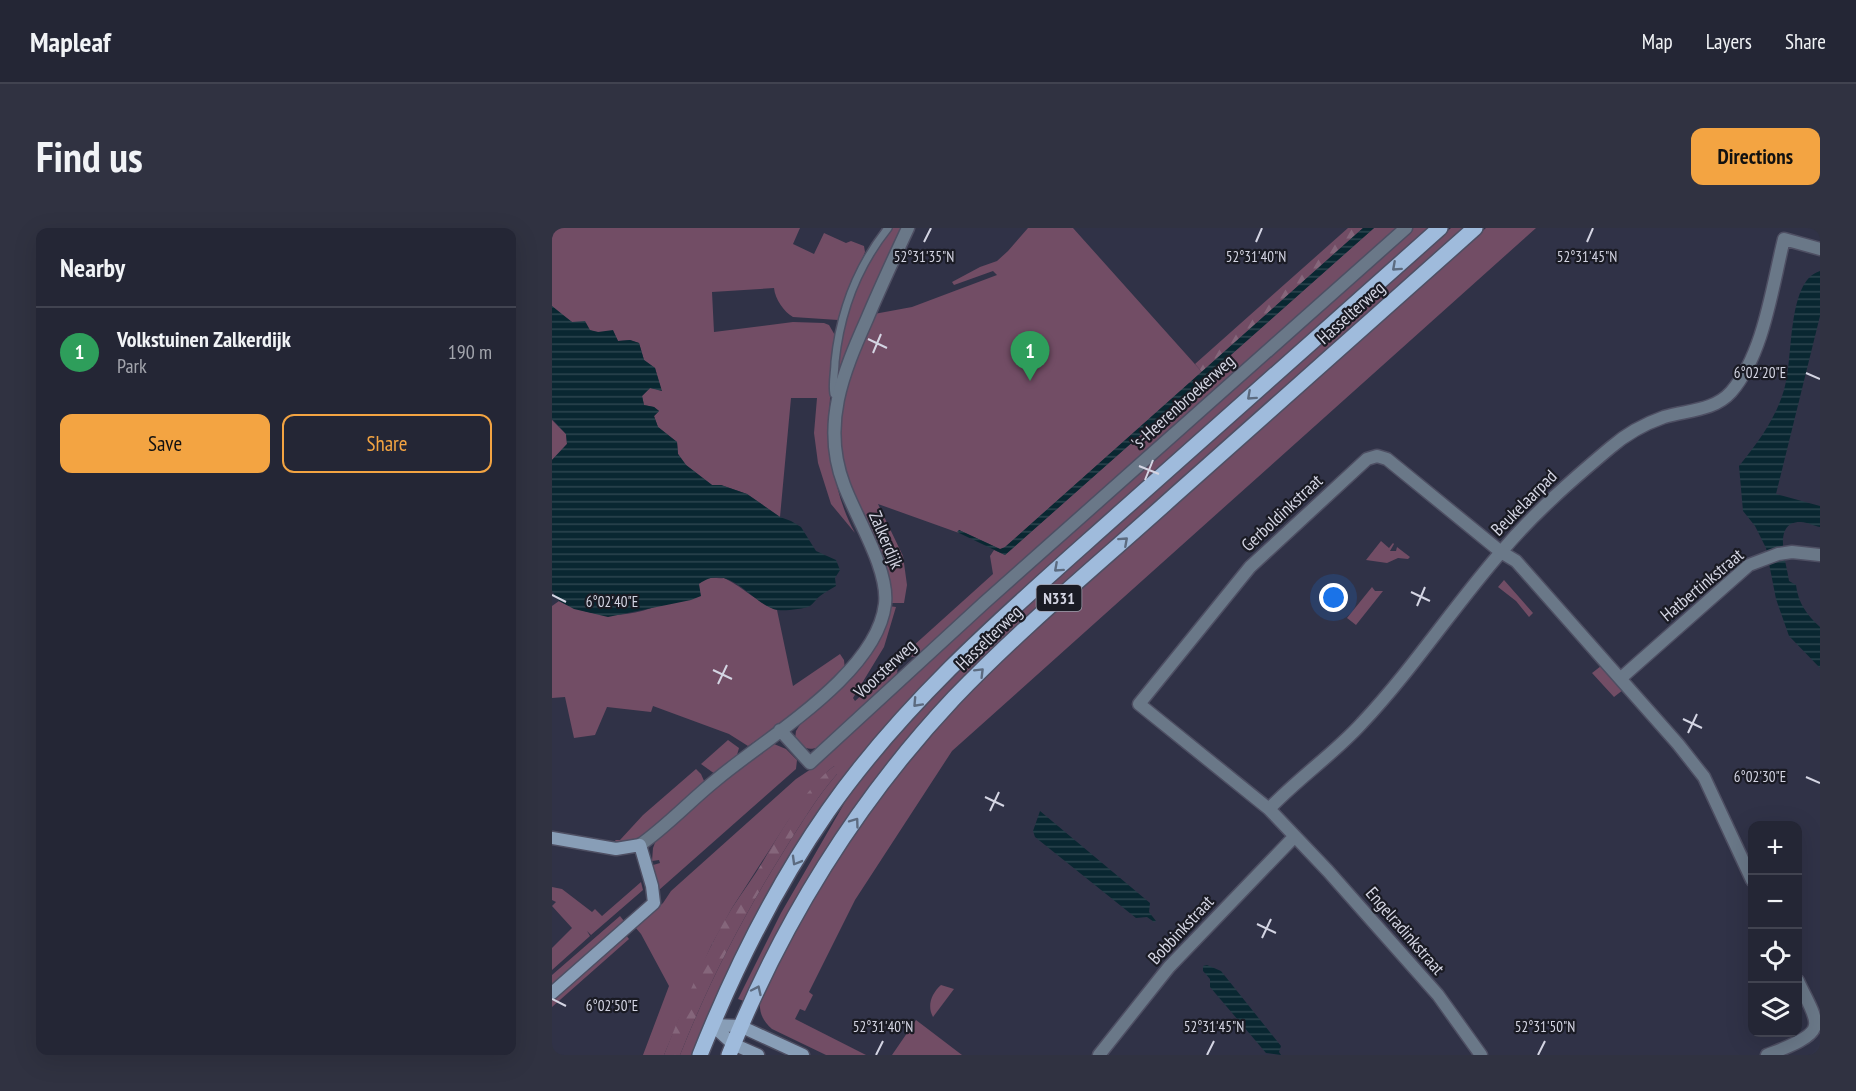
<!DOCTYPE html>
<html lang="en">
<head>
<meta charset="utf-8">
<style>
	:root { --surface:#242635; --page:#303241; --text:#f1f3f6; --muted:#a3a5ad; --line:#414350; --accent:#f3a442 }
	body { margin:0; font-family:"PT Sans Narrow",sans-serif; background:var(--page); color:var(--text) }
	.controls { position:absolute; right:18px; bottom:18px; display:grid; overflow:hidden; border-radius:12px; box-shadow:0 6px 24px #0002 }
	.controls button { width:54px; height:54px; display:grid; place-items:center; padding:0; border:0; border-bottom:2px solid var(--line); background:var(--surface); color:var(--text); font:30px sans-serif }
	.you { position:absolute; left:782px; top:370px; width:21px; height:21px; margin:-15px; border:4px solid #fff; border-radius:50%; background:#1a73e8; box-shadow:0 0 0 9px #1a73e833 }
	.badge { display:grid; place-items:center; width:39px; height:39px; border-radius:50%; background:var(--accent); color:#fff; font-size:20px; font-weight:700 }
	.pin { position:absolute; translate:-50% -50px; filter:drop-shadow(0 2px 3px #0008) }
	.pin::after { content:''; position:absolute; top:32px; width:21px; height:18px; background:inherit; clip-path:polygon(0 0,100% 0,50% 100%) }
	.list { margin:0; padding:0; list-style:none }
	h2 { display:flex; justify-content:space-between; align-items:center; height:78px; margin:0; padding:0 24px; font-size:26px }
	h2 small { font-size:20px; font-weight:400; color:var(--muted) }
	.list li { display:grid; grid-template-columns:39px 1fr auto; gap:18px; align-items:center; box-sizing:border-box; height:90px; padding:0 24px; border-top:2px solid var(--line) }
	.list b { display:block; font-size:22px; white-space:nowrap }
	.list p { margin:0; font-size:20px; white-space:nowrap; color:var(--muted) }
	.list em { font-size:20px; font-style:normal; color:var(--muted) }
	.actions { display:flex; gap:12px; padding:18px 24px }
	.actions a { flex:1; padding:14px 0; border:2px solid var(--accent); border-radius:12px; text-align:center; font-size:21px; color:var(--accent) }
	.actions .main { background:var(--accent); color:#111 }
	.icon { flex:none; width:33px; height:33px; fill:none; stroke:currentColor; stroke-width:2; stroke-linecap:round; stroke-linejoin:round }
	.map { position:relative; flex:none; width:1268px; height:827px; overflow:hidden; border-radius:12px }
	header { display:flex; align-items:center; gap:36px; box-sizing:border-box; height:84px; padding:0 30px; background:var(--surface); border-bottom:2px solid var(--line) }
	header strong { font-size:28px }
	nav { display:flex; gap:33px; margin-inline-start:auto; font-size:21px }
	.intro { display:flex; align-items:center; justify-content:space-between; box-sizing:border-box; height:144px; padding:0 36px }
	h1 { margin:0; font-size:42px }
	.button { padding:15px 27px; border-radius:12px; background:var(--accent); color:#111; font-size:21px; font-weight:700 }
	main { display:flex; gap:36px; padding:0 36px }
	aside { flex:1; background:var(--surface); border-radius:12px; box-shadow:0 6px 24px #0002 }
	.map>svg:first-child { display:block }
	.green { fill:#724d65 }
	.forest { fill:url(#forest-firs) }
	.water { fill:url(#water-rules) }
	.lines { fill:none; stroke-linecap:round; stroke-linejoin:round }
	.lane-casing { stroke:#4e4f63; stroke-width:10 }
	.street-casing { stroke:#4e4f63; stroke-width:15 }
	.secondary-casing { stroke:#4e4f63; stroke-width:15 }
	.primary-casing { stroke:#4e4f63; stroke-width:18 }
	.lane { stroke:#6a7888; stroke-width:7 }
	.street { stroke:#6a7888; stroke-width:12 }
	.secondary { stroke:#889eb7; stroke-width:12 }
	.primary { stroke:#9fbbdc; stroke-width:15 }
	.oneway { stroke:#5c6b80 }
	.ticks { fill:none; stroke:#d4d5e3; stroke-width:2 }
	.labels { text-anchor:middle; stroke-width:4.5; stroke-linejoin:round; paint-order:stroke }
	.shield { fill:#1a1b24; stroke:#9c9daa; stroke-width:1.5 }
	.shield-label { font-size:16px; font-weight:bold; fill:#d4d5e3 }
	.street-label { font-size:18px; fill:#d4d5e3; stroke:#1a1b24 }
	.ticks-label { font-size:15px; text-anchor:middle; fill:#d4d5e3; stroke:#1a1b24; stroke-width:4.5; stroke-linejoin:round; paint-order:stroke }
</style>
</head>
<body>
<header>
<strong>Mapleaf</strong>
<nav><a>Map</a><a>Layers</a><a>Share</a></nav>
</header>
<div class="intro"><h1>Find us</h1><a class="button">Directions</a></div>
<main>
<aside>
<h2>Nearby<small></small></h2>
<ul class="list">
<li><span class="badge" style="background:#2e9e5b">1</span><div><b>Volkstuinen Zalkerdijk</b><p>Park</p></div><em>190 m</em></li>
</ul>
<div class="actions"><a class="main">Save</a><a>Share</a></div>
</aside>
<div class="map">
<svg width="1268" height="827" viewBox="0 0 1268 827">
	<defs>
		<pattern id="forest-firs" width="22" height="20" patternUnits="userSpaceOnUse" patternTransform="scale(1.5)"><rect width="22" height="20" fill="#724d65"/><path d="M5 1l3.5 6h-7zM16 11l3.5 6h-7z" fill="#85667b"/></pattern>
		<pattern id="water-rules" width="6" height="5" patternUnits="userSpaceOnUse" patternTransform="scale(1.5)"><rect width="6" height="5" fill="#092731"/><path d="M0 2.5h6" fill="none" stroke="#2c454f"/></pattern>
	</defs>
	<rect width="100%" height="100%" fill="#303247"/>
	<path class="green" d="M0,0H248L241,16L262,26L272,5L294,15L299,13L312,18L313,24L286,92L241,89C232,84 223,71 222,60L160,64L162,104L241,94L272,95L277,97L284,109C275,173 271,247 303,305L279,276L266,235L262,205L265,170H239L228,289L195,266L169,257H160L134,237L126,226L125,214L106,199L102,188L107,183L102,179L92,177L90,168L98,160L109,162L103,140L92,132L87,115L78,112L66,113L61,103C57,103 51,105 47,104C30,103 11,89 0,78Z
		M340,0H351L286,148C279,106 312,32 340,0Z
		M476,0H521L650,144L451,321H448L407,302V305L326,276L351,328L355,357L352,375H338L295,254L287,210L290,163L322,86L360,79L445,47L441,43L402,57L400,54L428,39L445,33L456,23Z
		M822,0H846L365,429L350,428L441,346L438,328L442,322L453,327Z
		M861,0H878L410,418L205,686L174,748L140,827H128C156,756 190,690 230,626C247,599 264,570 285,546L282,538L276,543L236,593L180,680L159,718L136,770L112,827H91L117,758L89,706L83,699L111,675L119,663L244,551L259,541L401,409Z
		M899,0H913L391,472L192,773L186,771L229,685L304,555L386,461L468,383Z
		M934,0H984L400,523L303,672L257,764L261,767L253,783L248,781L243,791L314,827H274L220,801C211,793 207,785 208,773L248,693L284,634L330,567L401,482L489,395Z
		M0,192L14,206L15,216L0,232Z
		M829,313L837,320L841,315L842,316L838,323H844L845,319L858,329L856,331L846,330L835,335L814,332Z
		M172,350C191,359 206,375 225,382L241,458L288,426L292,432L293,442L246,484L196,518L177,506L101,478L99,484L55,479L43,507L22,510L13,469L0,470V378L7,373C46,393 82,391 122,370C132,365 144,355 154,351C159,349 167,351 172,350Z
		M952,352L981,385L977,389L964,373L946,359Z
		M820,359L823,363H831L804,397L795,390Z
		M337,378L344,379L332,419L301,470L303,473L346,435L345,448L267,519C256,523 250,520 243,511L244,503L249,495L282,467L297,452Z
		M1049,438L1071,462L1062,469L1040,445Z
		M176,512L187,520L185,527L163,546L149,536Z
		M222,516L234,521L245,532L244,541L107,662L101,637L108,635L107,632L100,633L101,620L104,612C117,597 208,519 222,516Z
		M144,541L149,546L153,555L87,610L80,613L65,615L63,612H68L91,587Z
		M89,654L91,662L39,707L35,703L38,708L0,742V720L20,700L0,678L4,674L0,672V659L10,661L40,684L43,681L50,688Z
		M68,688L72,693L0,756V747Z
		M74,707L77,711L0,779V771Z
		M389,757L402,761L381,789C375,778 379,766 389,757Z
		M364,792L410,827H340Z"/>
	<path class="forest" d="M796,0H811L650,144L643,136Z
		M282,538L285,540V546C264,570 247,599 230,626C190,690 156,756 128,827H112C132,777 152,726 180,680C191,663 203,647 213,630C231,600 254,560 282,538Z"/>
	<path class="water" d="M811,0H822L453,327L405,304L407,302L448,321L453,319Z
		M1268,43V88L1224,266L1268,278V299C1262,298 1255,294 1249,294C1219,293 1235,336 1237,353L1244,357C1246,375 1255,387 1268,399V440L1237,408L1224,371L1214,320L1203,298L1191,283L1187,238C1205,216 1224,190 1232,162C1242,133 1234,53 1268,43Z
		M0,78L20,94L33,93L38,102L46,104L61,102L66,113L78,112L87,115L92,132L103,140L110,163L98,160L90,168L92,177L102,179L107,183L102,188L106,199L125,214L126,226L134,237L160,257H169L195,266L228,289L239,293L249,299L264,323L284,332L288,342L283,350L284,358C279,361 273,364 268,368C265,370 262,375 258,378C252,381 233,383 226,382C201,379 179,332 147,356L149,368L139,372L56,389L22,381L7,373L0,363V232L15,216L14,206L0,191Z
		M488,583L598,675L597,684L604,693L602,694L595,689L584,690L483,609L481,603Z
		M655,737L669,743L729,818L727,824L729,827L714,825L658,759V751L651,743V738Z"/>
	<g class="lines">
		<defs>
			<path id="lane" d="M286,169L282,166C280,156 283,144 283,134C288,84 305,39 336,0"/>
			<path id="street" d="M1069,450L1197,337L1226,326L1240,324L1268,327
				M228,502L258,535L432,375L854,0
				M717,581C746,550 782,526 810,495C861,441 901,379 950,323C982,285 1020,252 1058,220C1074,206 1092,196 1112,189C1135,182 1162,183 1179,164C1212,126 1220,59 1232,11L1268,21
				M88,617C115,598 138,573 164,552C215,509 325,446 333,376C337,341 304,290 292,257C269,197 291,145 315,91C328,60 342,30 356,0
				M547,827L617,739L743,608
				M929,827L886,767L776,643L717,581L587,476L698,339L815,231L825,228L835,231L949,324L964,333L1126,516L1152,549L1200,652
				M1215,827C1227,822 1262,811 1263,797C1265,787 1250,763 1246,753"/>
			<path id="secondary" d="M0,610L64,621L88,617L100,658L102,675L0,765
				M160,797L188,798L251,827
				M160,797L181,816L206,827"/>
			<path id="primary" d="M148,827C181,744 225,656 276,583C355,470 461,380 563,289C672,192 780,96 888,0
				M177,827C229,696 305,573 402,470C471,398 549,334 623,267C723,178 823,89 923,0"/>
		</defs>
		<use href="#lane" class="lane-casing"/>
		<use href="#street" class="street-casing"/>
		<use href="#secondary" class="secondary-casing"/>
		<use href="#primary" class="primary-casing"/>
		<use href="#lane" class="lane"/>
		<use href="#street" class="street"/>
		<use href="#secondary" class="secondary"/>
		<use href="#primary" class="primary"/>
	</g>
	<defs><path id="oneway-chevron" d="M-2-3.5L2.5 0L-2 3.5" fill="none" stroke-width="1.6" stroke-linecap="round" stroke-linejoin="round" transform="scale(1.5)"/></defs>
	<g class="oneway">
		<use href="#oneway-chevron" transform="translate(844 39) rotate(138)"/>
		<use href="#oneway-chevron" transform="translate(699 168) rotate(138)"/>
		<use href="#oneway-chevron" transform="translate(572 313) rotate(-42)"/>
		<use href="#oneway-chevron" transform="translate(506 340) rotate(138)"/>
		<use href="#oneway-chevron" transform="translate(428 444) rotate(-45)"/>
		<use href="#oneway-chevron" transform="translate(365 475) rotate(133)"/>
		<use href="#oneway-chevron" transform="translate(303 594) rotate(-54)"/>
		<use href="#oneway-chevron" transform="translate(244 633) rotate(120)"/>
		<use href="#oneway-chevron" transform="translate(205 762) rotate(-65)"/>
	</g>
	<path class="ticks" d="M372,14L379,0M704,14L710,0M1035,14L1041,0M316,111L335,120M321,125L329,106M1254,145L1268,151M587,238L607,246M593,252L601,232M859,364L878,373M0,367L14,374M865,378L873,359M161,442L180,451M166,456L175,437M1131,491L1150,500M1136,505L1145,486M1254,549L1268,555M433,569L452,578M438,583L447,564M705,696L724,705M710,710L719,691M0,771L14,778M324,827L331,813M655,827L662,813M986,827L993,813"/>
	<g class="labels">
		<rect class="shield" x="484.5" y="357" width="45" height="26" rx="4.5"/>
		<g class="shield-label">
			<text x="507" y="376">N331</text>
		</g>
		<g class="street-label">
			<text transform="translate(799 85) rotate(-42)" y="6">Hasselterweg</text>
			<text transform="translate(631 174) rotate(-42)" y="6">'s-Heerenbroekerweg</text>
			<text transform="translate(972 275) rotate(-45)" y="6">Beukelaarpad</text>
			<text transform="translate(730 285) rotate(-43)" y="6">Gerboldinkstraat</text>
			<text transform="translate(334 312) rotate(67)" y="6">Zalkerdijk</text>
			<text transform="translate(1150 357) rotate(-40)" y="6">Hatbertinkstraat</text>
			<text transform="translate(437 410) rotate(-44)" y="6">Hasselterweg</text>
			<text transform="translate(333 441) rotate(-43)" y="6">Voorsterweg</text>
			<text transform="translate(629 702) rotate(-47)" y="6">Bobbinkstraat</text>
			<text transform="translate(853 703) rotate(49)" y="6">Engelradinkstraat</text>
		</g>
	</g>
	<g class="ticks-label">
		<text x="372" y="34">52°31'35"N</text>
		<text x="704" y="34">52°31'40"N</text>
		<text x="1035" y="34">52°31'45"N</text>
		<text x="1208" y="150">6°02'20"E</text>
		<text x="60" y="379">6°02'40"E</text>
		<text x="1208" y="554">6°02'30"E</text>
		<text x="60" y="783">6°02'50"E</text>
		<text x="331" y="804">52°31'40"N</text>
		<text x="662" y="804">52°31'45"N</text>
		<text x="993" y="804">52°31'50"N</text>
	</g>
</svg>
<div class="controls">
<button>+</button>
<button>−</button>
<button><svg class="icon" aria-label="locate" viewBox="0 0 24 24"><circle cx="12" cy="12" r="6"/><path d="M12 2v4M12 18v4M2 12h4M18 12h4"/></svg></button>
<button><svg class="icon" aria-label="layers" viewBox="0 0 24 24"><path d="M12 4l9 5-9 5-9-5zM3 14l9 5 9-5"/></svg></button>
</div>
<div class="you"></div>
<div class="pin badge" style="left:478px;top:153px;background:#2e9e5b">1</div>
</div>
</main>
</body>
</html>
